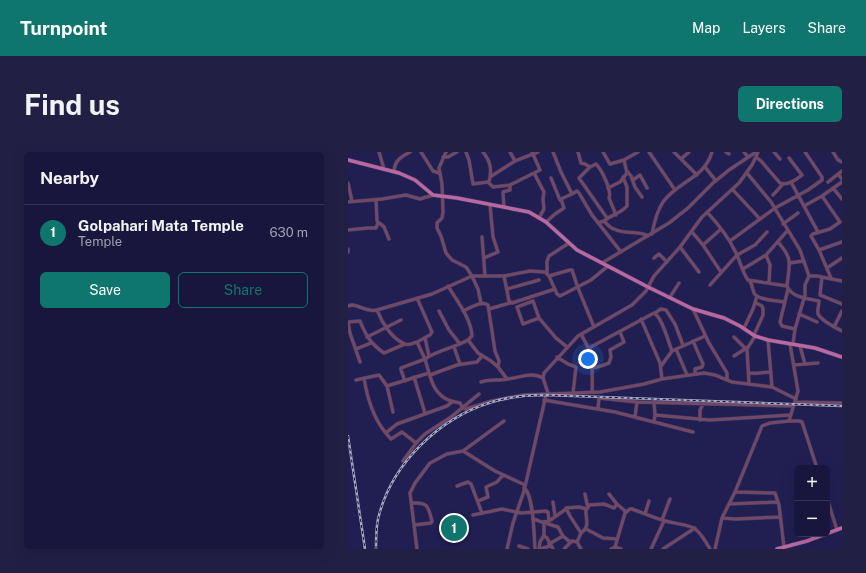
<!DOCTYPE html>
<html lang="en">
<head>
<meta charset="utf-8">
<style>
	:root { --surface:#19163e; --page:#221f45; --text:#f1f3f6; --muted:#9f9fb0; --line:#373558; --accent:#0f766e }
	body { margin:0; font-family:"Public Sans",sans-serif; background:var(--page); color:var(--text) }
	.controls { position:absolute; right:12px; bottom:12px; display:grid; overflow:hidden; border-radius:6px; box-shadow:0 4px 16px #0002 }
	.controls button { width:36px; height:36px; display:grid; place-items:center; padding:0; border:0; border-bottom:1px solid var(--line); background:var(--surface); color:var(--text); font:20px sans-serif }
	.you { position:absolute; left:240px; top:207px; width:14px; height:14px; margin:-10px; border:3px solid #fff; border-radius:50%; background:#1a73e8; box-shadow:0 0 0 6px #1a73e833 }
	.badge { display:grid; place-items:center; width:26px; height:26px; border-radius:50%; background:var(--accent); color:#fff; font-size:13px; font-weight:700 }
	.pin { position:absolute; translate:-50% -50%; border:2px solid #fff; box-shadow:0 1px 4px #0006 }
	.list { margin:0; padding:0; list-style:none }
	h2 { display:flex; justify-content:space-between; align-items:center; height:52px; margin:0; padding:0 16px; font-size:17px }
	h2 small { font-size:13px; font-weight:400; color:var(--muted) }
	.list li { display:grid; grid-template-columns:26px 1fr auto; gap:12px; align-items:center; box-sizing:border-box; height:56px; padding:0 16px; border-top:1px solid var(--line) }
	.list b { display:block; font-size:15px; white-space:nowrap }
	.list p { margin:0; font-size:13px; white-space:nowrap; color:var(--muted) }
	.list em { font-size:13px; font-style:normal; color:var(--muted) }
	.actions { display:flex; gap:8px; padding:12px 16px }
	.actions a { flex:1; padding:9px 0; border:1px solid var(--accent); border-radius:6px; text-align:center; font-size:14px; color:var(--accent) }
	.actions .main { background:var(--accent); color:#fff }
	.map { position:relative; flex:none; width:494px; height:397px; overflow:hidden; border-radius:6px }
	header { display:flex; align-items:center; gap:24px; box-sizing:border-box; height:56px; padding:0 20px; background:var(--accent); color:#fff }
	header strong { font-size:19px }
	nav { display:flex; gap:22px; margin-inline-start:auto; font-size:14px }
	.intro { display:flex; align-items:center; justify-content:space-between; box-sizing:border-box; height:96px; padding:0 24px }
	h1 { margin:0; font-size:28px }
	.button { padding:10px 18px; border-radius:6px; background:var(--accent); color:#fff; font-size:14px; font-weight:700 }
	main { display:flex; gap:24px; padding:0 24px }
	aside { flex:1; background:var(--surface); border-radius:6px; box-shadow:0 4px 16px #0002 }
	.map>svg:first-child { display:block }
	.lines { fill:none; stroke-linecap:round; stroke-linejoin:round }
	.minor-casing { stroke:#3d3a6a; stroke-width:4 }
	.major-casing { stroke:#3d3a6a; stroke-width:4.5 }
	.minor { stroke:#724964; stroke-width:3 }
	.major { stroke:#bc68a0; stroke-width:3.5 }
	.rail-casing { stroke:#a7a7c5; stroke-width:2.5 }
	.rail { stroke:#0d0d23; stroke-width:1; stroke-dasharray:3; stroke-linecap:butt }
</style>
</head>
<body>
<header>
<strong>Turnpoint</strong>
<nav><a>Map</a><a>Layers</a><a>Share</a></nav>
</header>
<div class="intro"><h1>Find us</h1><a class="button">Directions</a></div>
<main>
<aside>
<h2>Nearby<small></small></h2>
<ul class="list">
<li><span class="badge">1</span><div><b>Golpahari Mata Temple</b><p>Temple</p></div><em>630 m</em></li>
</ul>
<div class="actions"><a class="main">Save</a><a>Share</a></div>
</aside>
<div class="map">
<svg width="494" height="397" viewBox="0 0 494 397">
	<rect width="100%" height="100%" fill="#211e52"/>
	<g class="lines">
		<defs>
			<path id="minor" d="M31,0L36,17
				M73,0L85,19L91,21
				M98,0L91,16L94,32L95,60L94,66L89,71V76L93,84L98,101L104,108L118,115L124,124L84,142L29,158C34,171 44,187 57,192C61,194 65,191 69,190L77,207C90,198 106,196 120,188L130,201L143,209L150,215L159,227C172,226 183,219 195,226
				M118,0L121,8L125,32L140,30L145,35L162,33
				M135,0C143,10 144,18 141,30
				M162,0L167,9L190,0
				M230,0L233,11L237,12L242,15L248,12C254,18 264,39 261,46L268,63
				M255,0L262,12L276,8
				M301,0L327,38
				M326,0L349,23
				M378,0L381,2
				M396,0L400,5
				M426,0L432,7
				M485,0L490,8L494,10
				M95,5H100L109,0
				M408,5L413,9L432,31C439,34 448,28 454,23L441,6
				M333,7L341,0
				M242,15L231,26L259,66
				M357,15L368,29
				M46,19C47,8 53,5 62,0
				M279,19L283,24L287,35L294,45
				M186,21L196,40L195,47L196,57L191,66
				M399,21L423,50L449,93L452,98L461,124
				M490,22L494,27
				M142,25L167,9
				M203,26L212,48
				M285,28L292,23L299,36
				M443,30L470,80
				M480,30L494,19
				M0,31L4,49
				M260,36L272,30L279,21L276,8L290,0
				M485,36L494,47
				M385,38L412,67
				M224,42L229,39L231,41L244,63L273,100
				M425,43L435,32
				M28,48L29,69L36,75L41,87
				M0,50L34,47L58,43L72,47L85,43
				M456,54L474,44
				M156,55L155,40L162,38V33L192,18L184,0
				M359,60C370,72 380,84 387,99C392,108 394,120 400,128L439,134C444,146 459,146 471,149C471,153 469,158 470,162C473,168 488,176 494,179
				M256,69C264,62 272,62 279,54V35L275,25
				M198,70L207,62L216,56L213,47L224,42L213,20L205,0
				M250,71L256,69C259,72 262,76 266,77C277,83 291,78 300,84
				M435,72L450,61
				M0,78L20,76H28L30,71
				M344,80L355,93L373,120
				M304,82C306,71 309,59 315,50C330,29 356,27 364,0
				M134,85L137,124
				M382,89L427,56L460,38L474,28V25L457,0
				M430,90C446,108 441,112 439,134
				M355,93L373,77
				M332,95L351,120
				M0,97V100
				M471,98L494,90
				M418,103L422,113L421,131
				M136,106L150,100L145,85L142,53
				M306,106L311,102L319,110
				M254,111L321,71L340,56L365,31L381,18L408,0
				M442,111L455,109
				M479,116L494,106
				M395,117L418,103L440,78
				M199,122V109L201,104L221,91
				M156,124L161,149L164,151L207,137
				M201,124L222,118H224L230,136L246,175
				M483,126L471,98L463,84L465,82L482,77L492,70L474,44L494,30
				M402,129C404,133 405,138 406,141C409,148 430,149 437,150
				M362,133L389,103L407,93L419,80
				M100,134C109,149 123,166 124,184L120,188
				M159,137L191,128
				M440,137L432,170L434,174L447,177
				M472,143L494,152
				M472,143L474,125
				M322,145L331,131
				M133,151L130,137L124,124H156L182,119L197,120L201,124L209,142L212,144L243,128L260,114
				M0,154C10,150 16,161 29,158
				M141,157L162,151
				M345,157L361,191L379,221V228
				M91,159L101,178L112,192
				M115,159C122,156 134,148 140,153L147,199L151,209L150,215
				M307,161L313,157L318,158L327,172L335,193
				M451,162L469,170
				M191,166L185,149L169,155L175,172L191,166L208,186L219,195
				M293,167L312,211L314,227
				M0,170L12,169C18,184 23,192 36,201L57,192
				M0,170L2,181L12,210
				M486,175L494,159
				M396,176L405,157L409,144
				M233,182L245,205C243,211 245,231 244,240
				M406,183L415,163V157L414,154L408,151
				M19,185L53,168
				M386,185L397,196
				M77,186L81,204
				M420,188L424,235
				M345,189L355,212L354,215L347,217V222
				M69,190L82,183L84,180L69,146
				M445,192L447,177L457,143V133L461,124H469L494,129
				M452,194L457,212
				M106,195L112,212
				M241,196L306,161C314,165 320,189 324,199
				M8,197L23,191
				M328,197L339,223
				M386,204L400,195
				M209,205L220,212L228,215L225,241
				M446,213L470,211
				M313,214L324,199L357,184
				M245,216L256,213L261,211L263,205L262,198L276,190L272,180
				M401,221C408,222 415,220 423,220
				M82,223L109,213L129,210L134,204
				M66,225L77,261
				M16,226C19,245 25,265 37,280H39L49,272L99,254L104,250
				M8,228L31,223L39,234L81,221
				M57,229L53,218V216L77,207C82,223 84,243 103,249C106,250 109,250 112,251L115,256L118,257L144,249L176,243L252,240L296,232L314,227L356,221L367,223L384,230L424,235L448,247
				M133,230C142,227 150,229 159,227
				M401,232L399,197L407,184
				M39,234L45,260
				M196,248L267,260L345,280
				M447,250L494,251
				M250,257L251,246L289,250L445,254
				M307,263L362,268L443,263
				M287,265L289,250
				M352,268V258L355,252
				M441,269H451L454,270L469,316
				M306,270L307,263L306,250
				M37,280L43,287L54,280L68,291
				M115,299L147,319L177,333
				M55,309L69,290L77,282L103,265L131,242
				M109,334L120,330L123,332L134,361
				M176,336C186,343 186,385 187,397
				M387,340L427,341L431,353L436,395
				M237,342L239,352L240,354
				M261,342L268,351L278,360
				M479,346L489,378
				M130,349L140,345L138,335L149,330L155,323
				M205,350L207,364
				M64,351C81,350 80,355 84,369L83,371L66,373
				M381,352L430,350
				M297,362L301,349
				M125,363L154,357L173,361L198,359L200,360L201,369
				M374,366L387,367L432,365
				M186,367L196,371V384L199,386L205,397
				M314,368L322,347
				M195,370L201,369L218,357
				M198,370L200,372L210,375L215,384
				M238,377L255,386L269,387
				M233,381C243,374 237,367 238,357
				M201,392L215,384L222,390
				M171,394L180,397
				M267,395L273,397
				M69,397L62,341L67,331L82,311L99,302L115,299L156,269
				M159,397L165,371L176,339L198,243L200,241L195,226L196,221L230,184L284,153L298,139L306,124L332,95L354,65L391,31L404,13L410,0
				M191,397L192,390L196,383
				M192,397L202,394
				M216,397L224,389L229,390
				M233,397L229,390L233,381L222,364L218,356L231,355L239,357L241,353L256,352L266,356L269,352
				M263,397L267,395L277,361L282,357H284C295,361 306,366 317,369C345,376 346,369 362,397
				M303,397L316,369
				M315,397L347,376
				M367,397L374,366L387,340L414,274L422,271L441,269L450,239L442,192"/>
			<path id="major" d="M0,8L51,21L67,28L85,43L109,46L181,60L198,70L229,98L300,135L345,157L376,166L392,174L407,184L420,188L467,196L494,205
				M429,397L459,389L494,376"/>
		</defs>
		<use href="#minor" class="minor-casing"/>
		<use href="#major" class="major-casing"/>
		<use href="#minor" class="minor"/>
		<use href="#major" class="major"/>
		<defs>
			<path id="rail" d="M0,284L17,397
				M28,397C28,387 28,376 30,367C43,312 91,266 144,250C159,245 182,243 198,243L494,254"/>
		</defs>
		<use href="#rail" class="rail-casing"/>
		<use href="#rail" class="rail"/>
	</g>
</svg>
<div class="controls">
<button>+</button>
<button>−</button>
</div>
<div class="you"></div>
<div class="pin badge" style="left:106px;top:376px">1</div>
</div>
</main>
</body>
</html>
